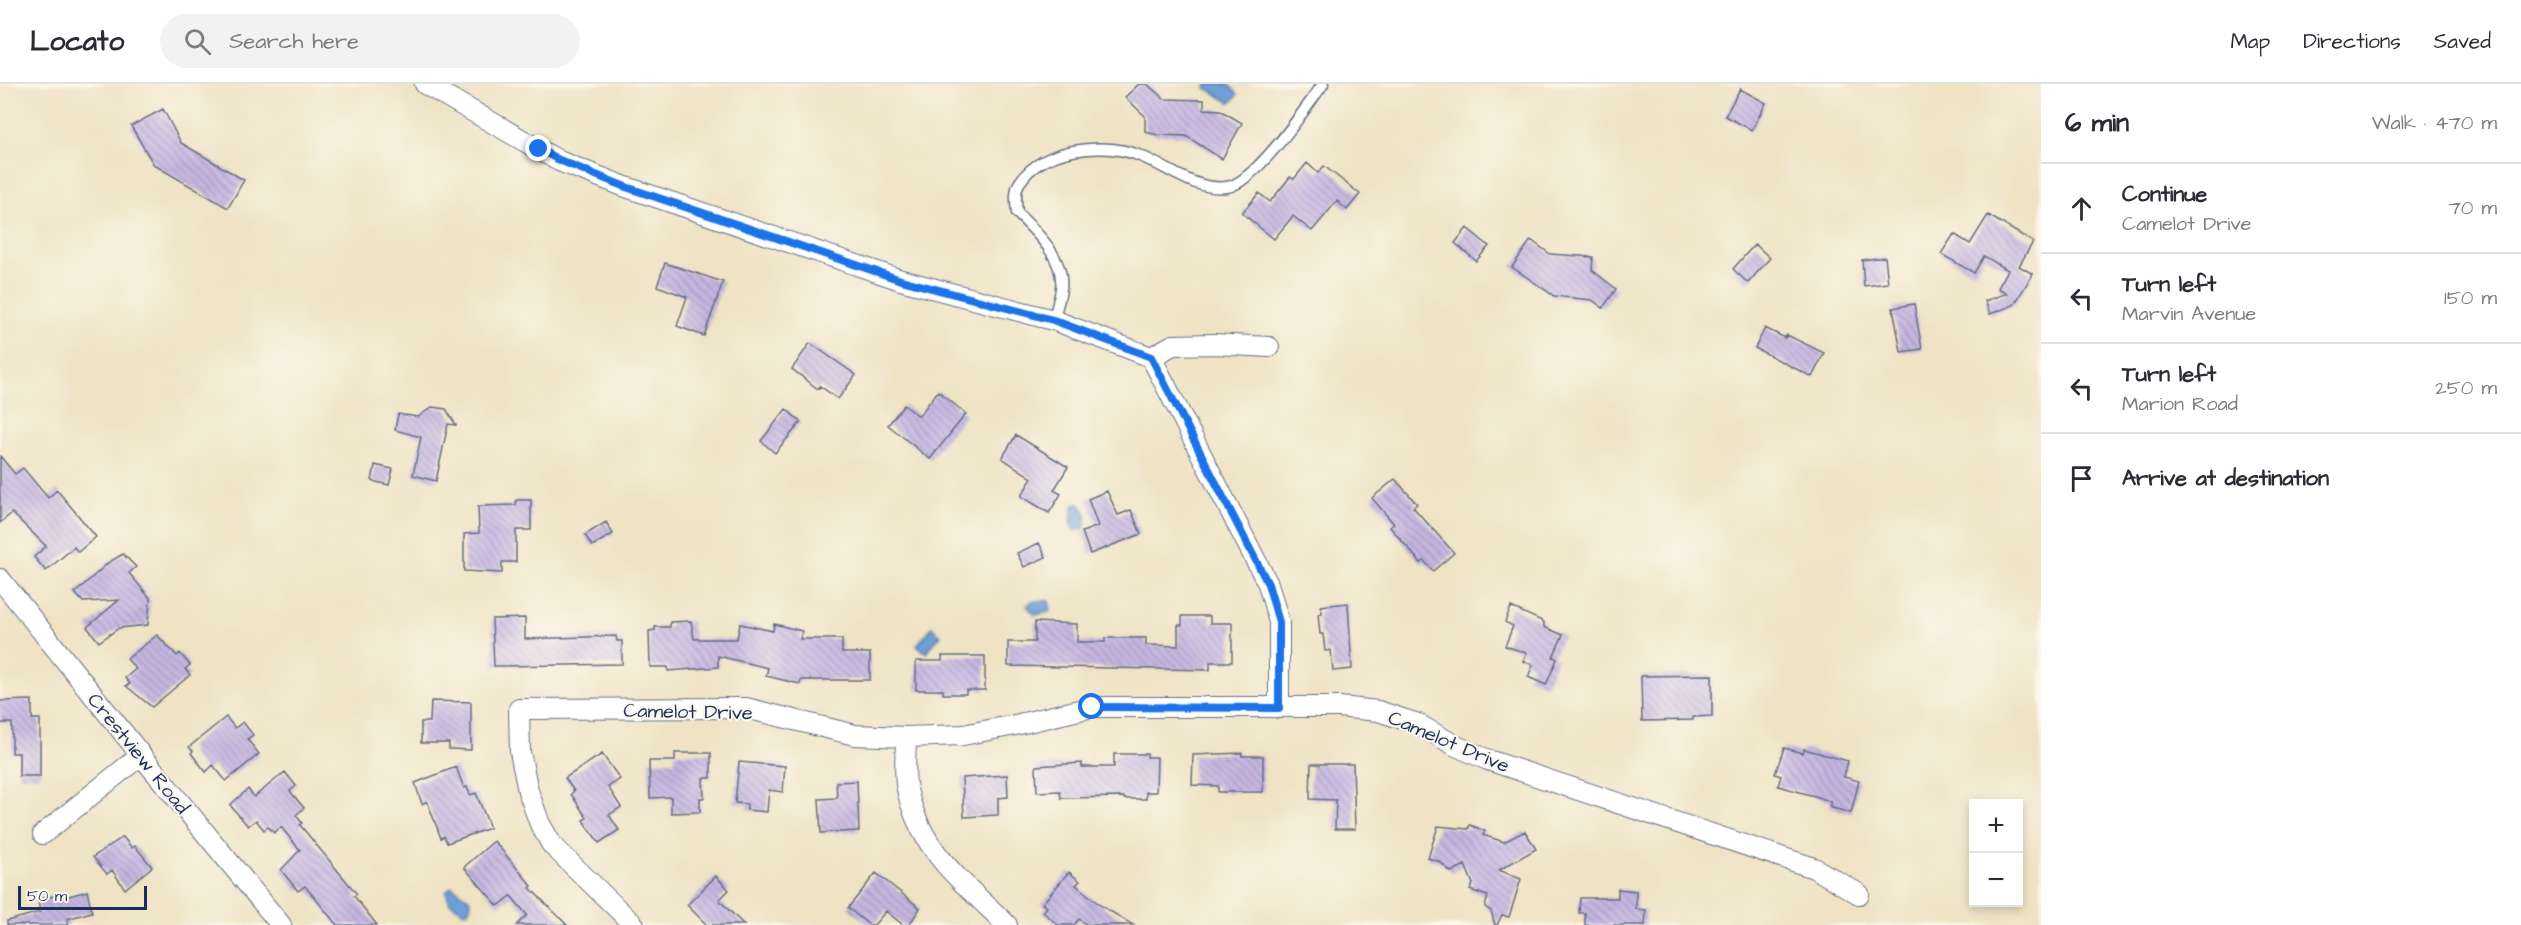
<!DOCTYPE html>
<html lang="en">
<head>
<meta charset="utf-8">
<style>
	:root { --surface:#fff; --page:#f2f2f3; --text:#2b2b33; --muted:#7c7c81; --line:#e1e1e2 }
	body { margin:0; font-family:"Architects Daughter",sans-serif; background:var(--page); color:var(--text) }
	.controls { position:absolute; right:18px; bottom:18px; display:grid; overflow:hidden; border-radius:0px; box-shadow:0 3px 9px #0003 }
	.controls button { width:54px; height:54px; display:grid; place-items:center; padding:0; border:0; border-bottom:2px solid var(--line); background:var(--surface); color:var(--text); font:30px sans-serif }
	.scale { position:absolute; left:18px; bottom:15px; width:129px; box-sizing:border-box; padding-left:6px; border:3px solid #1b2f5e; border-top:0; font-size:16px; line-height:21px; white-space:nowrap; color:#1b2f5e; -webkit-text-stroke:4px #fbf7ec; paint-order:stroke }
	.stop { position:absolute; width:18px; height:18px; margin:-14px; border:4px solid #1a73e8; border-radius:50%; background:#fff }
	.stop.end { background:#1a73e8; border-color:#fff; box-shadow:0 2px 6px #0008 }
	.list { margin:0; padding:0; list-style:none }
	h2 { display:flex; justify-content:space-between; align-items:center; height:78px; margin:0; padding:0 24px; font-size:26px }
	h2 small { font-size:20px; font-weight:400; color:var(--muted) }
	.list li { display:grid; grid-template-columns:39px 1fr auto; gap:18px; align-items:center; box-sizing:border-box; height:90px; padding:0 24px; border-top:2px solid var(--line) }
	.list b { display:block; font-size:22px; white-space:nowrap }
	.list p { margin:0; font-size:20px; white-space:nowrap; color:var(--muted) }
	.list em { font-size:20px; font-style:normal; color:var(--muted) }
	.icon { flex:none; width:33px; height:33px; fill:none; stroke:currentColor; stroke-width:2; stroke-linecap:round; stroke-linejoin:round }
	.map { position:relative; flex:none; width:2041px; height:841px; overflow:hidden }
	header { display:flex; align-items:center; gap:36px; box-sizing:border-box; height:84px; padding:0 30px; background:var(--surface); border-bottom:2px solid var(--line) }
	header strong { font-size:28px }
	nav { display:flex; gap:33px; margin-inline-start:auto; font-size:21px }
	.search { width:420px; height:54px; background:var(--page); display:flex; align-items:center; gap:15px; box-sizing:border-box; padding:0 21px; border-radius:33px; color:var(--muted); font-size:22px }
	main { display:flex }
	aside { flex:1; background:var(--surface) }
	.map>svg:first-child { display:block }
	.water { fill:#6f9ed8; stroke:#45669b; stroke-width:1.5 }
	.building { fill:url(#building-back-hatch) }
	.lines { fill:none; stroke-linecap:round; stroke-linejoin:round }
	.service-casing { stroke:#656e82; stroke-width:13 }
	.minor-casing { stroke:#656e82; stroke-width:22 }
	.service { stroke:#fff; stroke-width:10 }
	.minor { stroke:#fff; stroke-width:20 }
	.route { stroke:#1a73e8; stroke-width:8 }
	.labels { text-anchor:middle; stroke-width:4.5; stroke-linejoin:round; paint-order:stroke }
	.street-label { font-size:20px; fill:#1b2f5e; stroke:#fbf7ec }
</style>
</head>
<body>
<header>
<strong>Locato</strong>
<div class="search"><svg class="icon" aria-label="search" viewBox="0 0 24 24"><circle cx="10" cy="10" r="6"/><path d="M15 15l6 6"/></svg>Search here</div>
<nav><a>Map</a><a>Directions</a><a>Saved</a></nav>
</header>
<main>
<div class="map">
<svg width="2041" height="841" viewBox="0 0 2041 841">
	<defs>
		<pattern id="building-back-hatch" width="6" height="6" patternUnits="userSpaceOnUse" patternTransform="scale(1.5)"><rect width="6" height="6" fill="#c6b7e2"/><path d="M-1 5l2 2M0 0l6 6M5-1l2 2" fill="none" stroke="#a095ba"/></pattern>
	</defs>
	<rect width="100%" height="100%" fill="#fbf7ec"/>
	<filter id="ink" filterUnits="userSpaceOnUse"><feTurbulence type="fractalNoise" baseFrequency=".0167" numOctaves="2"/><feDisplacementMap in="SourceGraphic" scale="12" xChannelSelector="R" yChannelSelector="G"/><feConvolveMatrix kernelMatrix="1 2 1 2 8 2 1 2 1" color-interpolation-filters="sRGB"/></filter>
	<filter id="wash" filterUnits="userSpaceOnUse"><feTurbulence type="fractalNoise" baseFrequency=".008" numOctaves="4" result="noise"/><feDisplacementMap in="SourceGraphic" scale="24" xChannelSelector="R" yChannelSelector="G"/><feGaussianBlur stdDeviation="1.35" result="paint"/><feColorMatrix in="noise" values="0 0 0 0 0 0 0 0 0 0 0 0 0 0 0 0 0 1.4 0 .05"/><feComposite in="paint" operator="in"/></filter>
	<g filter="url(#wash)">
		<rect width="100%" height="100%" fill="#efe3c4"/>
		<path class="water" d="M1228,0L1238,10L1232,18H1229L1206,4L1207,0Z
			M1075,420H1079C1086,427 1089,434 1084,444L1076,447L1072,444C1071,438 1071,425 1075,420Z
			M1032,517H1049L1051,526L1049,528L1035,531L1027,522Z
			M932,543L941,551L926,569L917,561Z
			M451,803C457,804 462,811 469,814L471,820L468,827L464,828L450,819L446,808Z"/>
		<g id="blocks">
			<path class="building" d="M1139,0H1147L1164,15L1204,16V25L1220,26L1242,39L1222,75L1186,52L1158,51L1145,48V32L1125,13Z
				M1740,5L1766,19L1752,46L1725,32Z
				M163,25L181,59L244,96L228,124L154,81L131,42Z
				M1307,79L1318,89L1324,82L1360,110L1347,126L1337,117L1312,147L1293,132L1274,155L1242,129L1259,109L1270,118L1290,93L1294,95Z
				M1988,131L2033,158L2019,182L2033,190L2014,221L1990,230L1985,217L2007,209L1998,204L2008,186L1984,172L1974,189L1941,170L1954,150L1970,160Z
				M1467,144L1489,162L1476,177L1455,159Z
				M1531,156L1550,170L1593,173L1592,186L1616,205L1603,224L1592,216L1554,212L1512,183Z
				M1755,160L1770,174L1748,199L1733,185Z
				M1885,173L1888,199L1864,202L1862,176Z
				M665,179L723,198L704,252L677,242L687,213L657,202Z
				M1914,220L1922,265L1901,268L1893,224Z
				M1765,244L1785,254L1787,251L1824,269L1812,293L1755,264Z
				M810,259L856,291L838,315L820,302L818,305L792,285Z
				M938,307L966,330L930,375L888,341L904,321L919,332Z
				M432,323L446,325L456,341L448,340L436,397L413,391L421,353L395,346L398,330L418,333Z
				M786,325L801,338L775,369L761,357Z
				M1016,351L1068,383L1054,406L1061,410L1049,429L1021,412L1032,394L1002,374Z
				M0,372L15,390L23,384L48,414L57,406L96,453L78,468L74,463L46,487L34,473L46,462L12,429L0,439Z
				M375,381L393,385L389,401L372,397Z
				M1395,395L1417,420L1413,423L1454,469L1433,487L1424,477L1421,479L1390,443L1394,440L1372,414Z
				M1107,407L1118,431L1131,426L1141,450L1090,470L1082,448L1098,442L1088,415Z
				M516,416H531V446H516V478H502V489L464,487V450L479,449L478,422L516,421Z
				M606,438L613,450L592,462L585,451Z
				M1039,459L1046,473L1024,483L1017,469Z
				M123,470L136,483L129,489L150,514L148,541L119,544L99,558L87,543L119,516L83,518L75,509L109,478Z
				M1348,519L1352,585L1333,587L1331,566L1325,567L1323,550H1320L1318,530L1322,529L1321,522Z
				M1511,523L1544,538V543L1563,551L1553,573L1557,575L1546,601L1528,593L1533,581L1523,577L1527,569L1505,562L1513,542L1505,538Z
				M1182,532H1210V539H1232V578H1210V586L1008,582V558H1035V538L1077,540V558H1105V554H1146V561L1178,562V541H1182Z
				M525,534V555L616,552L617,557H622V580L494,582L492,535Z
				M691,537L694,555H737L740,540L773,547L774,540L802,547L800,555H842V569H870V596H801L800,600L766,592L768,584L718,572V583L668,587V583H650L649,547L655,546V543H670V538Z
				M157,551L177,572L180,569L190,581L185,585L190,591L152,623L126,602L130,600L125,594L136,585L127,575Z
				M942,572H985V606H966V610H943V606H916V577H942Z
				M1712,591V632L1693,633V636L1642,637L1641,592Z
				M32,616V635H40V692H19V669H12V639H0V617Z
				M431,617L471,618V666L449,665V659H421V638H430Z
				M226,633L235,644L243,638L253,651L247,655L259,670L226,697L213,681L206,688L191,669L193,667L189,663Z
				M1784,664L1803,669L1804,665L1848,677L1844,693L1859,697L1851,729L1829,723L1831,718L1818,713L1778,702L1781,692L1775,690Z
				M675,669H711V694H703L704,714H700V728L671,729V713L650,714L649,677H675Z
				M1242,669V672H1263V708H1218V702L1192,701L1193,671Z
				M602,670L620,695L608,703L621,723L609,731L619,746L599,759L583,736L587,734L571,710L574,707L565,694Z
				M1114,670H1147V673H1157L1156,708H1146V715H1124V713L1061,714L1060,707L1037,708L1036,682L1082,679V683H1114Z
				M739,678L785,682L783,708L769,706L767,728L747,726V720L735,719Z
				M1311,680H1353L1355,745H1335L1336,716L1310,715Z
				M456,683L464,704L467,703L470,711L476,709L490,744L447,759L444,752L441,754L427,717L422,720L415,699Z
				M285,688L296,702L290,707L304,724L296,731L302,739L300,741L357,810L354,812L377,841H337L305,802L298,807L281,786L300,766L281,743L274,749L268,743L264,746L256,736L248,742L230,721L248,705L254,713Z
				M1007,691L1008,713L998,714V731L964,733L962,694Z
				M857,697L859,747L821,749L819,715L837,714L836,698Z
				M1470,741L1485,747L1483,751L1504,758L1525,747L1536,765L1499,786L1521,795L1509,833L1502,831L1497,841H1495L1491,827L1485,823L1488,812L1470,806L1473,800L1465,781L1451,788L1440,778L1428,774L1438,742L1468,745Z
				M123,753L132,764L135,762L152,783L125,805L112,786L107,790L93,773Z
				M494,757L532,802L530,804L567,841H517L527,831L511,812L498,822L464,783Z
				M1069,788L1080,797L1076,801L1100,821L1133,841H1087L1079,835L1074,841H1058L1043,828L1047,823L1042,820Z
				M876,789L920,824L909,841H903L886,827L874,841H869L848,824Z
				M716,792L729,806L719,816L744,841H707L687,821Z
				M1618,805L1636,807V825L1646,826L1645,841H1585V829H1579L1580,814H1618Z
				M87,807L92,828L67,835L69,841H7V837L40,828L38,816L61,810L62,814Z"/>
		</g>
	</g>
	<g filter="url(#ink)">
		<use href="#blocks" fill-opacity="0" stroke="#656e82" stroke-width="1.5"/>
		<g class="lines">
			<defs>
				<path id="service" d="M1053,236C1056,226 1060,215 1061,204C1065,174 1036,148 1017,129C1016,119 1014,106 1020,98C1041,65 1103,57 1138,71C1167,82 1194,107 1227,103C1255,99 1306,24 1323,0"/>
				<path id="minor" d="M425,0L559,77L623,102L901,196L1053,236L1151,273L1173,261L1214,260L1269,263
					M1151,273L1268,500L1279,538V624
					M0,495L141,671L281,841
					M906,653C906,668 904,685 906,700C918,766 962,797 1007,841
					M43,750L141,671
					M634,841L552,761L540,740L528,707L520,668L519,625L746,624L855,651L906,653L963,651L1015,641L1092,623H1339L1378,627L1418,640L1456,662L1488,676L1814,784L1859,810"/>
			</defs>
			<use href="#service" class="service-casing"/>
			<use href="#minor" class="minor-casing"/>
			<use href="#service" class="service"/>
			<use href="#minor" class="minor"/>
		</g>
	</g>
	<g class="lines" filter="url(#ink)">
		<path class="route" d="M539,65L559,76L623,102L901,196L1053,236L1151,273L1268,500L1279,538V624L1092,623"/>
	</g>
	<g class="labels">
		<g class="street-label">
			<text transform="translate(688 627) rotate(1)" y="7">Camelot Drive</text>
			<text transform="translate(1449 657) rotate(23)" y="7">Camelot Drive</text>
			<text transform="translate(139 669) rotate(51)" y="7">Crestview Road</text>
		</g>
	</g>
</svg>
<div class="controls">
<button>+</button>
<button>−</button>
</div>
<div class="scale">50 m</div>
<div class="stop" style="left:1092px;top:623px"></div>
<div class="stop end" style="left:539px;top:65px"></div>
</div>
<aside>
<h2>6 min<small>Walk · 470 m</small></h2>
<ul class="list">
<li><svg class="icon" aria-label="ahead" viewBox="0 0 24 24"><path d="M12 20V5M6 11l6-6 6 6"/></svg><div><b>Continue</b><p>Camelot Drive</p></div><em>70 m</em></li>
<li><svg class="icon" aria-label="left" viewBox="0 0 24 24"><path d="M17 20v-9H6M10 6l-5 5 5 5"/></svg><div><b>Turn left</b><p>Marvin Avenue</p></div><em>150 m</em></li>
<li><svg class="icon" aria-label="left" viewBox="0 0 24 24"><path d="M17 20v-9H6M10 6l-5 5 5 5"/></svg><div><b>Turn left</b><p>Marion Road</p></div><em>250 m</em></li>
<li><svg class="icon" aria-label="arrive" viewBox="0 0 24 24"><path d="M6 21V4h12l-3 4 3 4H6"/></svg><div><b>Arrive at destination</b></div></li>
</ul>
</aside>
</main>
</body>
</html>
